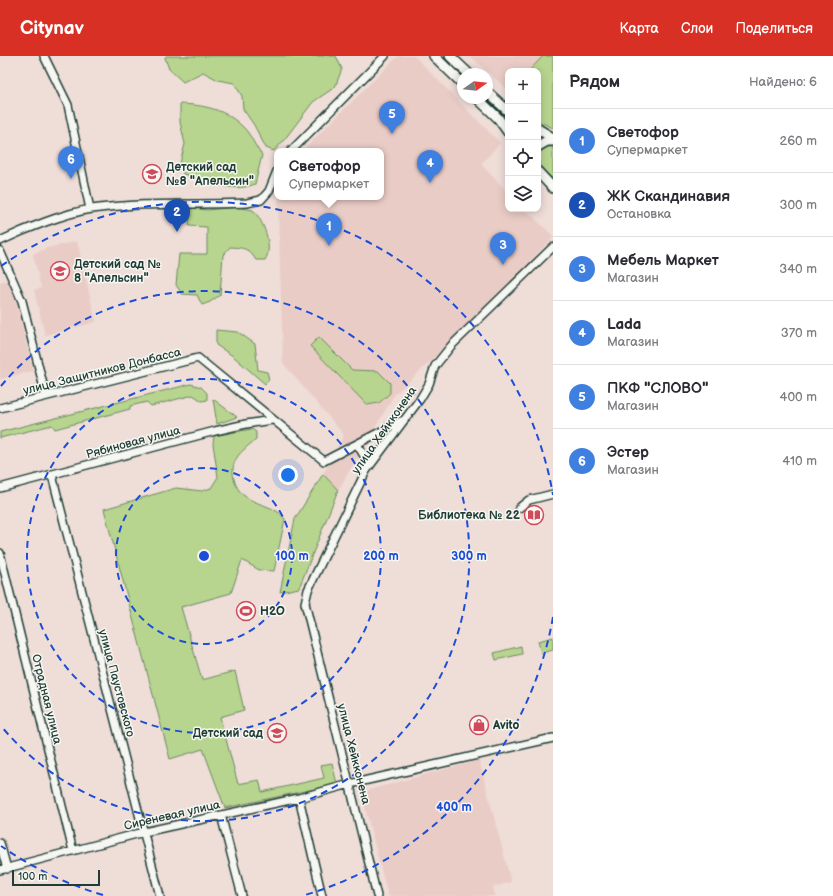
<!DOCTYPE html>
<html lang="ru">
<head>
<meta charset="utf-8">
<style>
	:root { --surface:#fff; --page:#f7f7f7; --text:#2b2b33; --muted:#7c7c81; --line:#e1e1e2; --accent:#d93025 }
	body { margin:0; font-family:"Balsamiq Sans",sans-serif; background:var(--page); color:var(--text) }
	.controls { position:absolute; right:12px; top:12px; display:grid; overflow:hidden; border-radius:8px; box-shadow:0 2px 10px #0003 }
	.controls button { width:36px; height:36px; display:grid; place-items:center; padding:0; border:0; border-bottom:1px solid var(--line); background:var(--surface); color:var(--text); font:20px sans-serif }
	.compass { position:absolute; left:457px; top:12px; width:36px; height:36px; border-radius:50%; background:var(--surface); box-shadow:0 2px 10px #0003; rotate:75deg }
	.scale { position:absolute; left:12px; bottom:10px; width:88px; box-sizing:border-box; padding-left:4px; border:2px solid #1f3d34; border-top:0; font-size:11px; line-height:14px; white-space:nowrap; color:#1f3d34; -webkit-text-stroke:3px #f6f6f2; paint-order:stroke }
	.you { position:absolute; left:288px; top:419px; width:14px; height:14px; margin:-10px; border:3px solid #fff; border-radius:50%; background:#1a73e8; box-shadow:0 0 0 6px #1a73e833 }
	.badge { display:grid; place-items:center; width:26px; height:26px; border-radius:50%; background:var(--accent); color:#fff; font-size:13px; font-weight:700 }
	.pin { position:absolute; translate:-50% -33px; filter:drop-shadow(0 1px 2px #0008) }
	.pin::after { content:''; position:absolute; top:21px; width:14px; height:12px; background:inherit; clip-path:polygon(0 0,100% 0,50% 100%) }
	.popup { position:absolute; left:274px; top:92px; width:110px; height:52px; box-sizing:border-box; display:grid; place-content:center; border-radius:8px; background:var(--surface); filter:drop-shadow(0 1px 3px #0005); font-size:13px; white-space:nowrap; color:var(--muted) }
	.popup b { font-size:15px; color:var(--text) }
	.popup::after { content:''; position:absolute; left:50%; top:100%; margin-left:-8px; border:8px solid transparent; border-top-color:var(--surface) }
	.list { margin:0; padding:0; list-style:none }
	h2 { display:flex; justify-content:space-between; align-items:center; height:52px; margin:0; padding:0 16px; font-size:17px }
	h2 small { font-size:13px; font-weight:400; color:var(--muted) }
	.list li { display:grid; grid-template-columns:26px 1fr auto; gap:12px; align-items:center; box-sizing:border-box; height:64px; padding:0 16px; border-top:1px solid var(--line) }
	.list b { display:block; font-size:15px; white-space:nowrap }
	.list p { margin:0; font-size:13px; white-space:nowrap; color:var(--muted) }
	.list em { font-size:13px; font-style:normal; color:var(--muted) }
	.icon { flex:none; width:22px; height:22px; fill:none; stroke:currentColor; stroke-width:2; stroke-linecap:round; stroke-linejoin:round }
	.map { position:relative; flex:none; width:553px; height:840px; overflow:hidden }
	header { display:flex; align-items:center; gap:24px; box-sizing:border-box; height:56px; padding:0 20px; background:var(--accent); color:#fff }
	header strong { font-size:19px }
	nav { display:flex; gap:22px; margin-inline-start:auto; font-size:14px }
	main { display:flex }
	aside { flex:1; background:var(--surface) }
	.map>svg:first-child { display:block }
	.built { fill:#eaccc6; fill-rule:evenodd }
	.green { fill:#b7d58e; stroke:#6b8961 }
	.lines { fill:none; stroke-linecap:round; stroke-linejoin:round }
	.street-casing { stroke:#1f3d34; stroke-width:10 }
	.secondary-casing { stroke:#1f3d34; stroke-width:12 }
	.street { stroke:#f6f6f2; stroke-width:7 }
	.secondary { stroke:#f6f6f2; stroke-width:9 }
	.ring { fill:none; stroke:#1d4ed8; stroke-width:2; stroke-dasharray:7 5 }
	.labels { text-anchor:middle; stroke-width:3; stroke-linejoin:round; paint-order:stroke }
	.poi-label { font-size:12px; font-weight:bold; fill:#1f3d34; stroke:#f6f6f2; text-anchor:start }
	.street-label { font-size:12px; fill:#1f3d34; stroke:#f6f6f2 }
	.centre { fill:#1d4ed8; stroke:#f6f6f2; stroke-width:2 }
	.ring-label { font-size:12px; text-anchor:middle; font-weight:bold; fill:#1d4ed8; stroke:#f6f6f2; stroke-width:3; stroke-linejoin:round; paint-order:stroke }
</style>
</head>
<body>
<header>
<strong>Citynav</strong>
<nav><a>Карта</a><a>Слои</a><a>Поделиться</a></nav>
</header>
<main>
<div class="map">
<svg width="553" height="840" viewBox="0 0 553 840">
	<rect width="100%" height="100%" fill="#efddd8"/>
	<filter id="ink" filterUnits="userSpaceOnUse"><feTurbulence type="fractalNoise" baseFrequency=".025" numOctaves="2"/><feDisplacementMap in="SourceGraphic" scale="8" xChannelSelector="R" yChannelSelector="G"/><feConvolveMatrix kernelMatrix="1 2 1 2 8 2 1 2 1" color-interpolation-filters="sRGB"/></filter>
	<g filter="url(#ink)">
		<path class="built" d="M398,0H414L500,87L481,108L508,137V153H525L553,180V182L429,307L395,338L338,434L323,418L344,379L283,307L278,147L280,141H381V95H302ZM319,281L352,314L310,290Z
			M470,0H543L529,15H508V34Z
			M77,185L96,266L45,279L34,234L41,232L33,198L47,192Z
			M8,224L15,241L33,315L0,323V226Z
			M479,704L511,826L493,831L495,840H388L361,736Z"/>
		<path class="green" d="M166,0H336L342,13L335,31L313,46L284,84L274,95L266,92L254,69L243,53L242,40L234,27L218,24L203,16L183,26L169,13L165,2Z
			M543,0H553V72L538,65V15H529Z
			M180,48C204,49 225,53 243,71C251,78 255,91 262,99L255,128C232,138 205,124 183,118L180,107L185,88L180,66Z
			M548,91H553V123C545,115 536,109 539,97Z
			M237,151L253,154C263,164 274,191 265,204H256C248,192 245,192 230,191L223,199L220,239L210,246L202,249L197,239L182,238L176,229L179,198H207V171L189,170L190,155L192,152L207,154Z
			M216,274L238,276L255,288L258,314L267,316L269,323L265,328L233,300L216,289Z
			M319,281L352,314L378,315L390,327V337L379,347L367,349L310,290Z
			M191,328L201,331L207,337V344L202,345L193,339L151,350L147,346L130,350V353L55,373L52,369L0,382V376Z
			M213,343L237,361L217,368Z
			M252,373L256,376V383C243,395 229,402 234,423C241,452 272,444 285,463L274,515L259,514L242,504L231,537L181,551L202,624L235,615L244,654L220,661L238,728L259,724L262,736L324,722L321,709L332,707L337,728L225,752L203,693L170,703L104,453L176,432L202,435L211,432L218,421L213,388L214,380Z
			M323,418L338,434L299,532L280,536L295,463Z
			M553,581V594L541,597L538,585Z
			M521,590L522,598L496,604L494,597Z"/>
		<g class="lines">
			<defs>
				<path id="street" d="M44,0L68,49L90,153
					M291,95L385,0
					M0,185C25,173 65,157 92,153C143,146 196,149 247,147L261,144L269,135L277,115
					M0,195L22,245L46,340
					M0,352L198,302L324,405L401,365
					M357,388L366,403V415
					M52,419L160,840
					M0,432L215,375L246,368L272,364
					M519,452L529,444L553,438
					M0,497L73,795
					M299,742L322,840
					M221,759L242,840
					M0,787L7,813
					M0,814L144,776L299,742L350,728L553,682
					M377,840L305,547L308,534L366,415L420,343L429,328L435,310L451,290L553,191"/>
				<path id="secondary" d="M434,0L463,28
					M450,0L469,18
					M487,36L508,55
					M477,42L498,62L508,76
					M538,73L553,82
					M538,90L547,85H553
					M538,116L553,132"/>
			</defs>
			<use href="#street" class="street-casing"/>
			<use href="#secondary" class="secondary-casing"/>
			<use href="#street" class="street"/>
			<use href="#secondary" class="secondary"/>
		</g>
	</g>
	<g class="ring">
		<circle cx="204" cy="500" r="88"/>
		<circle cx="204" cy="500" r="177"/>
		<path d="M1 330A265 265 0 1 1 1 670"/>
		<path d="M553 561A354 354 0 0 1 305 839M103 839A354 354 0 0 1 1 790M1 210A354 354 0 0 1 553 439"/>
	</g>
	<defs>
		<symbol id="school-ring" viewBox="-11 -11 22 22"><circle r="9.5" fill="#f6f6f2" stroke="#d1495b" stroke-width="1.5"/><path d="M0-5L7-2L0 1L-7-2ZM-4 1L0 2.5L4 1V4Q0 6-4 4Z" fill="#d1495b"/></symbol>
		<symbol id="library-ring" viewBox="-11 -11 22 22"><circle r="9.5" fill="#f6f6f2" stroke="#d1495b" stroke-width="1.5"/><path d="M-6-4Q-3-5.5-.7-3.5V5Q-3 3-6 4ZM6-4Q3-5.5 .7-3.5V5Q3 3 6 4Z" fill="#d1495b"/></symbol>
		<symbol id="stadium-ring" viewBox="-11 -11 22 22"><circle r="9.5" fill="#f6f6f2" stroke="#d1495b" stroke-width="1.5"/><path d="M0-5a6.5 5 0 1 0 0 10a6.5 5 0 1 0 0-10ZM-3.5-1.8h7v3.6h-7Z" fill="#d1495b"/></symbol>
		<symbol id="shop-ring" viewBox="-11 -11 22 22"><circle r="9.5" fill="#f6f6f2" stroke="#d1495b" stroke-width="1.5"/><path d="M-5-2.5h2.3a2.7 3.5 0 0 1 5.4 0H5L5.5 6h-11ZM-1.5-2.5h3a1.5 2.3 0 0 0-3 0Z" fill="#d1495b"/></symbol>
	</defs>
	<g fill-rule="evenodd">
		<use href="#school-ring" x="141" y="107" width="22" height="22"/>
		<use href="#school-ring" x="49" y="204" width="22" height="22"/>
		<use href="#library-ring" x="523" y="448" width="22" height="22"/>
		<use href="#stadium-ring" x="235" y="544" width="22" height="22"/>
		<use href="#shop-ring" x="468" y="658" width="22" height="22"/>
		<use href="#school-ring" x="266" y="666" width="22" height="22"/>
	</g>
	<g class="labels">
		<g class="poi-label">
			<text x="166" y="115">Детский сад<tspan x="166" dy="14">№8 "Апельсин"</tspan></text>
			<text x="74" y="212">Детский сад №<tspan x="74" dy="14">8 "Апельсин"</tspan></text>
			<text x="520" y="463" text-anchor="end">Библиотека № 22</text>
			<text x="260" y="559">H2O</text>
			<text x="493" y="673">Avito</text>
			<text x="263" y="681" text-anchor="end">Детский сад</text>
		</g>
		<g class="street-label">
			<text transform="translate(102 315) rotate(-14)" y="4">улица Защитников Донбасса</text>
			<text transform="translate(384 374) rotate(-55)" y="4">улица Хейкконена</text>
			<text transform="translate(133 386) rotate(-15)" y="4">Рябиновая улица</text>
			<text transform="translate(117 627) rotate(75)" y="4">улица Паустовского</text>
			<text transform="translate(47 643) rotate(76)" y="4">Отрадная улица</text>
			<text transform="translate(354 698) rotate(76)" y="4">улица Хейкконена</text>
			<text transform="translate(172 759) rotate(-13)" y="4">Сиреневая улица</text>
		</g>
	</g>
	<circle cx="204" cy="500" r="6" class="centre"/>
	<g class="ring-label">
		<text x="292" y="504">100 m</text>
		<text x="381" y="504">200 m</text>
		<text x="469" y="504">300 m</text>
		<text x="454" y="755">400 m</text>
	</g>
</svg>
<div class="controls">
<button>+</button>
<button>−</button>
<button><svg class="icon" aria-label="locate" viewBox="0 0 24 24"><circle cx="12" cy="12" r="6"/><path d="M12 2v4M12 18v4M2 12h4M18 12h4"/></svg></button>
<button><svg class="icon" aria-label="layers" viewBox="0 0 24 24"><path d="M12 4l9 5-9 5-9-5zM3 14l9 5 9-5"/></svg></button>
</div>
<svg class="compass" viewBox="-18 -18 36 36"><path d="M0-13l5 13h-10z" fill="#e53935"/><path d="M0 13l5-13h-10z" fill="#7c7c81"/></svg>
<div class="scale">100 m</div>
<div class="you"></div>
<div class="pin badge" style="left:329px;top:190px;background:#3f7fe0">1</div>
<div class="popup"><b>Светофор</b>Супермаркет</div>
<div class="pin badge" style="left:177px;top:176px;background:#1a4fb4">2</div>
<div class="pin badge" style="left:503px;top:209px;background:#3f7fe0">3</div>
<div class="pin badge" style="left:430px;top:127px;background:#3f7fe0">4</div>
<div class="pin badge" style="left:392px;top:78px;background:#3f7fe0">5</div>
<div class="pin badge" style="left:71px;top:123px;background:#3f7fe0">6</div>
</div>
<aside>
<h2>Рядом<small>Найдено: 6</small></h2>
<ul class="list">
<li><span class="badge" style="background:#3f7fe0">1</span><div><b>Светофор</b><p>Супермаркет</p></div><em>260 m</em></li>
<li><span class="badge" style="background:#1a4fb4">2</span><div><b>ЖК Скандинавия</b><p>Остановка</p></div><em>300 m</em></li>
<li><span class="badge" style="background:#3f7fe0">3</span><div><b>Мебель Маркет</b><p>Магазин</p></div><em>340 m</em></li>
<li><span class="badge" style="background:#3f7fe0">4</span><div><b>Lada</b><p>Магазин</p></div><em>370 m</em></li>
<li><span class="badge" style="background:#3f7fe0">5</span><div><b>ПКФ &quot;СЛОВО&quot;</b><p>Магазин</p></div><em>400 m</em></li>
<li><span class="badge" style="background:#3f7fe0">6</span><div><b>Эстер</b><p>Магазин</p></div><em>410 m</em></li>
</ul>
</aside>
</main>
</body>
</html>
